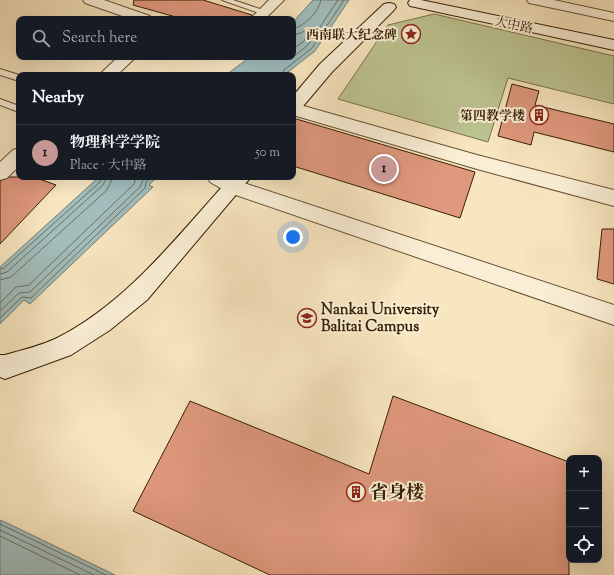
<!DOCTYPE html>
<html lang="en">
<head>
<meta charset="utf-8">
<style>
	:root { --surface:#171b24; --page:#20242c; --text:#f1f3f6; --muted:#9ea1a6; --line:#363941; --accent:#c59692 }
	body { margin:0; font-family:"Sorts Mill Goudy","Noto Serif SC",serif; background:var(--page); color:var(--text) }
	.controls { position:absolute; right:12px; bottom:12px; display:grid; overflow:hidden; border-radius:8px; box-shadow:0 4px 16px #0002 }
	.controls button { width:36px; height:36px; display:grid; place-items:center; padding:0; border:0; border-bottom:1px solid var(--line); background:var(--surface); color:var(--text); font:20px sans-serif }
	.you { position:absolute; left:293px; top:237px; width:14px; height:14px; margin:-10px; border:3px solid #fff; border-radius:50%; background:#1a73e8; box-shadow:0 0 0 6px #1a73e833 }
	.badge { display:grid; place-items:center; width:26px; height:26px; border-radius:50%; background:var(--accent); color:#111; font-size:13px; font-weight:700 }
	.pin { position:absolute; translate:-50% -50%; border:2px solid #fff; box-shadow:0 1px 4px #0006 }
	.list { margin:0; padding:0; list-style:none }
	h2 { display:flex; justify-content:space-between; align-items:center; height:52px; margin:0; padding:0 16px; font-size:17px }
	h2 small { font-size:13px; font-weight:400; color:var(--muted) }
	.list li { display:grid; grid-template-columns:26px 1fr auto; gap:12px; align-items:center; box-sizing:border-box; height:56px; padding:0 16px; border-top:1px solid var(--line) }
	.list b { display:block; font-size:15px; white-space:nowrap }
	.list p { margin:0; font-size:13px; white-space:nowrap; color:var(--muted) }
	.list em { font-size:13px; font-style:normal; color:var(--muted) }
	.icon { flex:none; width:22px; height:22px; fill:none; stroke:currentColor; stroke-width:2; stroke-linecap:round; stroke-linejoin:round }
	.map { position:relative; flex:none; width:614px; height:575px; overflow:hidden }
	.search { position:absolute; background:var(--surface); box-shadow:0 4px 16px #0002; left:16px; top:16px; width:280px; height:44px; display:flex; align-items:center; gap:10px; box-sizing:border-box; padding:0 14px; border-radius:8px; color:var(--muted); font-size:15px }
	.panel { position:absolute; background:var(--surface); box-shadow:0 4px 16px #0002; left:16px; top:72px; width:280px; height:108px; border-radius:8px }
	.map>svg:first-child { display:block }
	.green { fill:#bdc592; stroke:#7a724a }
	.water { fill:#a1bdbc; stroke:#767e72 }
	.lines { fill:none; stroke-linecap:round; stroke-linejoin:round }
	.shore { stroke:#6c6e60; stroke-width:1 }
	.building { fill:#df987d; stroke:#361f03 }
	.lane-casing { stroke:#665132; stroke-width:2 }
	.street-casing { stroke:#665132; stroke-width:2 }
	.secondary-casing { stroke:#361f03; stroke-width:2 }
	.lane { fill:#faefd6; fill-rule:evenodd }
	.street { fill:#faefd6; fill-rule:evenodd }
	.secondary { fill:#faefd6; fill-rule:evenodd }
	.labels { text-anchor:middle; stroke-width:4; stroke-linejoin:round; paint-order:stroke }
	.far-street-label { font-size:13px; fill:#361f03; stroke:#faefd6 }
	.far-poi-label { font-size:13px; font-weight:bold; fill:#361f03; stroke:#faefd6; text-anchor:end }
	.poi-label { font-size:15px; font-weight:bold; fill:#361f03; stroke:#faefd6; text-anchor:start }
	.near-poi-label { font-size:18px; font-weight:bold; fill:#361f03; stroke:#faefd6; text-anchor:start }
</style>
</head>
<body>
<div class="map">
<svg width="614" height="575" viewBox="0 0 614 575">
	<rect width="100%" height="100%" fill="#f8e6c0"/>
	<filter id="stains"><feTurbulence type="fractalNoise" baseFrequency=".005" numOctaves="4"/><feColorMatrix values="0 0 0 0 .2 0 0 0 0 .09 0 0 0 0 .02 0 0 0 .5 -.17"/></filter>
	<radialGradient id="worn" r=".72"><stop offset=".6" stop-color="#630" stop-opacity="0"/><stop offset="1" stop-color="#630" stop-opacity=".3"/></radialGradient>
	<path class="green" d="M434,14L614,56V104L508,78L488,142L338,99L388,25Z"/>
	<path class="water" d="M313,0H349L315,51L284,75H226L250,57H293V22Z
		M99,177H157L149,185L153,187L30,304L24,300L0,324V267Z
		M0,520L7,523L115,575H0Z"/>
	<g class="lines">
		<path class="shore" d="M293,29C306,25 318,13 321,0
			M293,35L301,33L309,27L311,29L304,41L293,49
			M293,57L308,45L338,0
			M282,75L284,70L312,48L344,0
			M0,269L4,268L100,182L101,177
			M0,274L7,272L103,185L107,177
			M0,280L11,277L107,190L113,177
			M0,303L16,287L29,285L134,184L136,177
			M0,311L19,293L30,292L140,187L144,177
			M0,318L22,297L31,298L145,188L146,182L151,177
			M0,524L106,575
			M0,530L94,575
			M0,536L80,575"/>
	</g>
	<path class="building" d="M134,0H203L252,15L248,19H183L133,5Z
		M512,84L539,91L535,105L614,124V152L534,132L531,145L498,136Z
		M293,118L475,172L460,218L293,166Z
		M10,177H34L56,185L0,244V181Z
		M602,229H614V284L597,279Z
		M393,396L569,462V575H270L133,511L190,401L369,474Z"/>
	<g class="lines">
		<defs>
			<path id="lane" d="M222,0H233L269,12L262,14Z
				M0,69L19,75V81L0,75Z
				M0,99L19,106V112L0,105Z"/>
			<path id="street" d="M83,0H104L150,16L152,19H131L85,3Z
				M269,0H284L265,19H250Z
				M527,0H554L614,13V21L534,4L529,3Z
				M118,57H136L117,75H99Z
				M293,103L477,155L614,190V206L477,169L293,115Z
				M19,148V166L7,178L0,180V162L13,150Z
				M208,177H232L241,182L614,305V325L227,192L210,182Z"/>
			<path id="secondary" d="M410,0H421L614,40V50L415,7L410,6L408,3Z
				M389,3L394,4L396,7L394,10L332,72L299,111L293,113V96L320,64L384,4Z
				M231,177H251L147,300L110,330L71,355L5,379L0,377V355H5C22,350 41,346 57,338C128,302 178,235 231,177Z"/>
		</defs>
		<use href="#lane" class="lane-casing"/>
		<use href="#street" class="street-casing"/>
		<use href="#secondary" class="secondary-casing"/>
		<use href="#lane" class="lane"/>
		<use href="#street" class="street"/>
		<use href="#secondary" class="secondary"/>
	</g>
	<defs>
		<symbol id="sight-ring" viewBox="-11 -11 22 22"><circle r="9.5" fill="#faefd6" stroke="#8f2418" stroke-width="1.5"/><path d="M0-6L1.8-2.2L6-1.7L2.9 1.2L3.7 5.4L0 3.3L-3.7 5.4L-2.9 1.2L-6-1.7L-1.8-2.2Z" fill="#8f2418"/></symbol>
		<symbol id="building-ring" viewBox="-11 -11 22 22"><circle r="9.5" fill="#faefd6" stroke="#8f2418" stroke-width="1.5"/><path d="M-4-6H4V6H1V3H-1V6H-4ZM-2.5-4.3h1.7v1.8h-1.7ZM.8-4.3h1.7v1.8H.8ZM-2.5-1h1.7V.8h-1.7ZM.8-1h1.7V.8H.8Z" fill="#8f2418"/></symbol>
		<symbol id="university-ring" viewBox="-11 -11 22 22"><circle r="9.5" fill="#faefd6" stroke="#8f2418" stroke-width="1.5"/><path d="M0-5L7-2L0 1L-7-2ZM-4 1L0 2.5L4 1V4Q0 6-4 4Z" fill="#8f2418"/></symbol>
	</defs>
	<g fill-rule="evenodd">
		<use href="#sight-ring" x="400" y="23" width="22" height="22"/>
		<use href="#building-ring" x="528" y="104" width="22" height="22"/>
		<use href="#university-ring" x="296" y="307" width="22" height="22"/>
		<use href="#building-ring" x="345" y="481" width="22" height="22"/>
	</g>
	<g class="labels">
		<g class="far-street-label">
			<text transform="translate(514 24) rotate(12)" y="5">大中路</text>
		</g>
		<g class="far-poi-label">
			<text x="397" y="39">西南联大纪念碑</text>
			<text x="525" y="120">第四教学楼</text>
		</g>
		<g class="poi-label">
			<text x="321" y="314">Nankai University<tspan x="321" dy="17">Balitai Campus</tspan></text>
		</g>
		<g class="near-poi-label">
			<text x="370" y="498">省身楼</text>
		</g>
	</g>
	<rect width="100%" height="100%" filter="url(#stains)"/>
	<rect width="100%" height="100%" fill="url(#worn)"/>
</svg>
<div class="controls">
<button>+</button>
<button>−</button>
<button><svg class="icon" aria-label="locate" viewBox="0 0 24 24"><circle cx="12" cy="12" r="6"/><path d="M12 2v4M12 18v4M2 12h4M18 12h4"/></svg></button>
</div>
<div class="you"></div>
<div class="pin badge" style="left:384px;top:169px">1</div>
<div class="search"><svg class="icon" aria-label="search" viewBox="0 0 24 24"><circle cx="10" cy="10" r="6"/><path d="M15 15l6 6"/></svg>Search here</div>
<section class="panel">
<h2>Nearby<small></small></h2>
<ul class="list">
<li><span class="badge">1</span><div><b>物理科学学院</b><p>Place · 大中路</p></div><em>50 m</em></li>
</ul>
</section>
</div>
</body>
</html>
